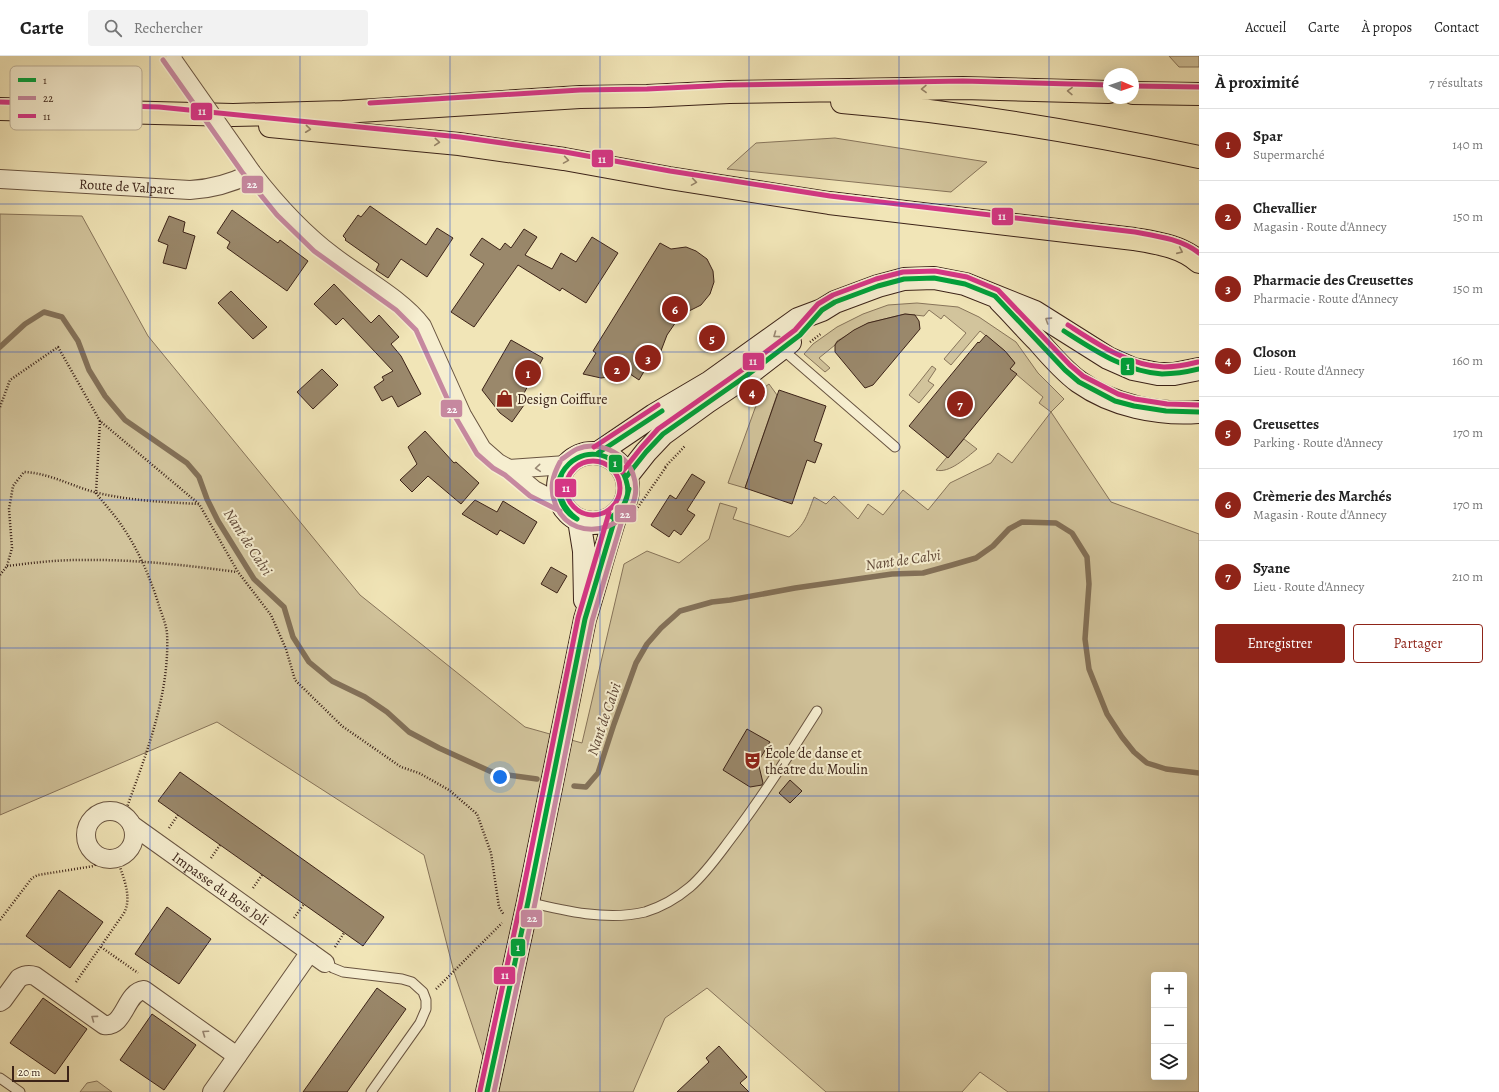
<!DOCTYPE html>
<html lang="fr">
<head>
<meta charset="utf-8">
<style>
	:root { --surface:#fff; --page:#f2f2f2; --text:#222; --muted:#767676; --line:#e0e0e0; --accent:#8f2418 }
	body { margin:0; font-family:Alegreya,serif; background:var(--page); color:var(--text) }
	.controls { position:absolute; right:12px; bottom:12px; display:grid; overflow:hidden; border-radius:4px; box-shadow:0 4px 16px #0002 }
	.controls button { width:36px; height:36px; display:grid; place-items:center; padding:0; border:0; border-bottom:1px solid var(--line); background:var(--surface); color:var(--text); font:20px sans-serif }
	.compass { position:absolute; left:1103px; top:12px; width:36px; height:36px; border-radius:50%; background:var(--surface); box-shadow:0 4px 16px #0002; rotate:92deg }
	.scale { position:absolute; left:12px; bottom:10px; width:57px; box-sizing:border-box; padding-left:4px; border:2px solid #3c2318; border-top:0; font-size:11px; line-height:14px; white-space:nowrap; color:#3c2318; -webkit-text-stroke:3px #f6eed0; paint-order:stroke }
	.you { position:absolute; left:500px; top:721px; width:14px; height:14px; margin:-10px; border:3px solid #fff; border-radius:50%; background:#1a73e8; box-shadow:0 0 0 6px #1a73e833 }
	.badge { display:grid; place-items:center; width:26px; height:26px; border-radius:50%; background:var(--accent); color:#fff; font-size:13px; font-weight:700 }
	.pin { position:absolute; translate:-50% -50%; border:2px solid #fff; box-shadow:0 1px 4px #0006 }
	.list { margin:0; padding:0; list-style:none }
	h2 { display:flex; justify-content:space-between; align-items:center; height:52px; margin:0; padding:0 16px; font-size:17px }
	h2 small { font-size:13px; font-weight:400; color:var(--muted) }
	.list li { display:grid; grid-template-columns:26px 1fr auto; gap:12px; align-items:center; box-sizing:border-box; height:72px; padding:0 16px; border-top:1px solid var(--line) }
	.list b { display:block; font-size:15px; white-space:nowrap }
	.list p { margin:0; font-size:13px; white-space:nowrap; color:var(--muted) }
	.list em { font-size:13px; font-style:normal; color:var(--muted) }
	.actions { display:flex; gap:8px; padding:12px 16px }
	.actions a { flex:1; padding:9px 0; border:1px solid var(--accent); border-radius:4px; text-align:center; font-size:14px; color:var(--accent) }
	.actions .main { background:var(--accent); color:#fff }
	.icon { flex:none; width:22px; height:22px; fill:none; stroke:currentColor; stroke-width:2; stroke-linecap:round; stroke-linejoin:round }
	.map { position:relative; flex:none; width:1199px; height:1036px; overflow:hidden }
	header { display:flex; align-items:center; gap:24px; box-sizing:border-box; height:56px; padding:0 20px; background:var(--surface); border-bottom:1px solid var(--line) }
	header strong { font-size:19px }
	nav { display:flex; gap:22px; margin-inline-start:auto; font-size:14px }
	.search { width:280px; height:36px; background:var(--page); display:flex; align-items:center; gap:10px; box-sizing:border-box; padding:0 14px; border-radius:4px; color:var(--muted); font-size:15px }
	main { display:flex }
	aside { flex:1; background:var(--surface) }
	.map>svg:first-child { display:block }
	.green { fill:#d2c49c; stroke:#87745a; fill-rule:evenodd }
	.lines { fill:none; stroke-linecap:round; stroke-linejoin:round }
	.stream { stroke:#837057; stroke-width:5.5 }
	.building { fill:#9a886b; stroke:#3c2318 }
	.lane-casing { stroke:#695440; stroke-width:11 }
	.street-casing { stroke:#695440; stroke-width:20 }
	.secondary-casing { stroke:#3c2318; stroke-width:24 }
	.highway-casing { stroke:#3c2318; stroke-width:24 }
	.path { stroke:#3c2318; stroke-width:2.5; stroke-dasharray:1 2; stroke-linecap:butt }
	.lane { stroke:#f6eed0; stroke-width:9 }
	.street { stroke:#f6eed0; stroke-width:18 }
	.secondary { stroke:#f6eed0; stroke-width:22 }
	.highway { stroke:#f1e5b7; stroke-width:22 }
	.street-bridge-casing { stroke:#695440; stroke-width:20; stroke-linecap:butt }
	.street-bridge { stroke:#f6eed0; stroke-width:18 }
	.bus-1-casing { stroke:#f6eed0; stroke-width:8 }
	.bus-2-casing { stroke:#f6eed0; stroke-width:8 }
	.bus-3-casing { stroke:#f6eed0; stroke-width:8 }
	.bus-1 { stroke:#00a13a; stroke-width:5 }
	.bus-2 { stroke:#c6889f; stroke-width:5 }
	.bus-3 { stroke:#d53685; stroke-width:5 }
	.oneway { stroke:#968468 }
	.oneway2 { stroke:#998874 }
	.grid { fill:none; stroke:#1d4ed8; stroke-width:1; stroke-opacity:0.55 }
	.labels { text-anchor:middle; stroke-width:4; stroke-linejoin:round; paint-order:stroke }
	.street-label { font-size:14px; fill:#3c2318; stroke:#f6eed0 }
	.poi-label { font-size:14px; fill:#3c2318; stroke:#f6eed0; text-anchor:start }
	.water-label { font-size:15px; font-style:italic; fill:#604938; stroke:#f6eed0 }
	.key { fill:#f6eed0; stroke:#beb199; stroke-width:1 }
	.key-label { font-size:11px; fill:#3c2318 }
	.line-badge { stroke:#f6eed0; stroke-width:1.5 }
	.badge-label { font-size:11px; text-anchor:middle; font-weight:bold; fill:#fff }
</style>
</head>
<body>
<header>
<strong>Carte</strong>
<div class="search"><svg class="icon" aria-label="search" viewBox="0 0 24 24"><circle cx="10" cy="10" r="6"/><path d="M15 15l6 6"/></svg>Rechercher</div>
<nav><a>Accueil</a><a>Carte</a><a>À propos</a><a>Contact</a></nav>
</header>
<main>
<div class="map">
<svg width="1199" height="1036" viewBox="0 0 1199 1036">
	<rect width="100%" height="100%" fill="#f1e5b7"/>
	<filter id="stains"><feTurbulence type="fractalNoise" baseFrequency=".005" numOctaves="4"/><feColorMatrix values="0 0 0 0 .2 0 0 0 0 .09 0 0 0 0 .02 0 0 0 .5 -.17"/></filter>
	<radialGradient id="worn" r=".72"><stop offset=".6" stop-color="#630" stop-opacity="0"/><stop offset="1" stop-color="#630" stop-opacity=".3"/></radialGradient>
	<path class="green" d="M1169,0H1199V11H1179Z
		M835,82L987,106L951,136L727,113L756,87Z
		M0,158L82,160L148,280L360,539L525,671L582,687L624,508L647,495L679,507L709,483L720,447L737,452L733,463L789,481C806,468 807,459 814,441L826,448L834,440L858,463L868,448L883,459L903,434L928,454L950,427L991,407L998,397L1012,407L1051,356L1039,347L1043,341L1010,313L1015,307L1005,295L980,275L951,309L944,303L966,277L944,259L941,263L929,254L924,260L905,258L868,267L837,285L835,289L819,302L830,312L825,316L804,298L813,288L837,271L863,258L888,249L917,247L958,251L979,261L1016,286L1038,317L1064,343L1051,356L1111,446L1199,478V1036H1008L980,1016L962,1036H826L707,932L665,962L633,1036H495L454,916L424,799L217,666L0,759ZM1154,919H1184V1021H1154Z
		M932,310L936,313L928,325L934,329L919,347L909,339Z
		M769,328L777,339L745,432L728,427L762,333Z
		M964,383L977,393C967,401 949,418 936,414L947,401L948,402Z
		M97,1025L112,1036H80L87,1027Z"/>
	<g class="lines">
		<path class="stream" d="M0,291L25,268L44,256L62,261L78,285L89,314L105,340L125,364L187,407L199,421L207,443L218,465L254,523L284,551L293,581L309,606L332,625L365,641L387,656L409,676L439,692L494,717L537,723
			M574,730L586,731L598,717L614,668L636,607L647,588L661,572L680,555L712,546L730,544L795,532L892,518L923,517L952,509L976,502L993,490L1009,473L1022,466L1056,467L1072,477L1087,501L1089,528L1085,583L1089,613L1107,658L1122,681L1134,696L1147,707L1166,713L1199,717"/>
	</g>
	<path class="building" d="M370,150L426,189L437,172L453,182L427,221L401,203L388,222L376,214L379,208L345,184L346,183L343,180L358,159L361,161Z
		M232,154L278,187L280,184L308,205L287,235L227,192L230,186L217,177Z
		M169,160L185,166L183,176L195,180L186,213L163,207L168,189L158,185Z
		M524,173L537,181L525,199L552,213L561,197L576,206L592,181L618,197L586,247L562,232L560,235L518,209L474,271L451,256L484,208L470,199L482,182L500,194L505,187L511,192Z
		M660,187L671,193L686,191L696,195L707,203L713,215L714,226L710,238L701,249L687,256L678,263L667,279L659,300L646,312L639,324L630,318L601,322L583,318L596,297L593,295Z
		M334,228L371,267L379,259L399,281L391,288L401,300L421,338L398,351L392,340L382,345L374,331L384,324L382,321L393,315L343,262L336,269L314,248Z
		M231,235L267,271L253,283L218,247Z
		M905,258L915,259L919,265L920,273L873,329L865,332L835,296V289L837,286L854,274L868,267Z
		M986,279L1005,295L1015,307L1010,313L1017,318L948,402L909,370L978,286L979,287Z
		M511,284L543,302L523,339L529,342L512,366L500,357L482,334Z
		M322,313L338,329L313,353L297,336Z
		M779,334L826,350L814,385L822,388L815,407L807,404L792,448L745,432Z
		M425,375L454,407L456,406L479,427L461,448L428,420L412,436L400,424L417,408L408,391Z
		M692,418L705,426L687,454L695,459L681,479L674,474L669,481L651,469L670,439L676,443Z
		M475,444L497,456L503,445L537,466L524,488L500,474L497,479L462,458Z
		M551,511L567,520L557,537L541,528Z
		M747,673L770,686L758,706L763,727L762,729L750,731L723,714Z
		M180,716L384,861L363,890L158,745Z
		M790,724L802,735L790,747L779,737Z
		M59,834L103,866L70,912L26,880Z
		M167,851L211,883L179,928L135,898Z
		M377,932L406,953L347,1036H303Z
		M43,942L87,973L55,1018L10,987Z
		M152,958L196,989L164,1034L120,1004Z
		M719,990L747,1021L740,1027L749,1036H677L709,1006L706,1002Z"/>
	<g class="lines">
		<defs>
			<path id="lane" d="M782,293L895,391
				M528,846C565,855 607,865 645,856C661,851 677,842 690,831C705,818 717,801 729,785C761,743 789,699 817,655
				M325,907L333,912L343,916L402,923L412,926L423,936L426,944V953L420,967L371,1036
				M0,1022L20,1036"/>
			<g id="street">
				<path id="s1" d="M0,123L190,134C213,133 232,127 252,117C276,148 301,176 333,200C360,221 402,243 422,270L462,359L482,393L498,407L509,413L534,434L563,449"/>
				<path d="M509,413L566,409"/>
				<circle cx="110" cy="779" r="24"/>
				<path id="s2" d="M132,769L325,907"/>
				<path d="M0,946L3,944L19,922C24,919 29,918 35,920L104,969C125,972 125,936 144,934L237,1000"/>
				<path d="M212,1036L310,896"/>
			</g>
			<path id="secondary" d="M1000,245C1013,258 1025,272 1038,285C1050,299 1064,315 1079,326C1113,350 1158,359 1199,356
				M598,397L654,359L710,326L798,263L822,254L835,246L878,230L904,223L934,222L965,228L1035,256L1108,302L1133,313L1158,318H1174L1199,313
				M558 432a35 35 0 1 1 70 0a35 35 0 1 1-70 0Z
				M627,420L646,396L663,378L707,346L746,320L790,286
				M579,464L584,495L585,544
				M487,1036L528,846L585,563C596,528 605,493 616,459"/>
			<path id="highway" d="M1133,37L1199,38
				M842,46C962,56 1081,76 1199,101
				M0,53L233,59L343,56L580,41L647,40L729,36L963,32L1109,36
				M270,70L459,88L564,103L669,122L829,147L1134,183C1157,187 1181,190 1199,206"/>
		</defs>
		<use href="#lane" class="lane-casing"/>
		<use href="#street" class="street-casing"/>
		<use href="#secondary" class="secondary-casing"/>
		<use href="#highway" class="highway-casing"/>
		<path class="path" d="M810,286L822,277
			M0,351L10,324L58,291L100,365L199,448
			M100,365L96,437C105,449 116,460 124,473C140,497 152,526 160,553C163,561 166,569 167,577C170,637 147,696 127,751
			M665,411L685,390
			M636,454L666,411
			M7,510C31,507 55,504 79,504C132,503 185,509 237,516
			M0,519L7,510L12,492L9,453L13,430L24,416C50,417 73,431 98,437C132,445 165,446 199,448L238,516L271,559L286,593L295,624L342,670L401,711L419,717L449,734L477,758L491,797L499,851L504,859
			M169,772L178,759
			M211,802L220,789
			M253,832L262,819
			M294,862L304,848
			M0,864L32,822L38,819L94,810L101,801
			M101,891L138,917
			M335,891L344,877
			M76,926L124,857C133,840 122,819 117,802
			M436,933L502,867"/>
		<use href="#lane" class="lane"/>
		<use href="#street" class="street"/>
		<use href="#secondary" class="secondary"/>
		<use href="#highway" class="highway"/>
		<defs>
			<path id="street-bridge" d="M174,6L252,117"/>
		</defs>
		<use href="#street-bridge" class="street-bridge-casing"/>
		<use href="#street-bridge" class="street-bridge"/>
		<defs>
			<path id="bus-1" d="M1064,275C1094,294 1126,316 1162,318C1175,318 1187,316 1199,313
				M598,397L662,355
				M562,417C555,435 562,452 577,463
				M562,417C553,433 561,455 577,463
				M562,417C578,389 616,393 626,424C629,433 629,441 623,450C620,454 616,457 612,461
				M627,420L646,396L663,378L746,320L800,279L822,254L835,246L878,230L904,223L934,222L965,228L995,240L1065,314L1079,326L1115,345L1134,350L1166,355L1199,356
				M612,461C623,454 626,445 629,433
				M487,1036L528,846L585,563L616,459"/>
			<path id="bus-2" d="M163,4L242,116L277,159L314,195L396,254L416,274L456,362L477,398L493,412L505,419L530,440L560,455
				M560,406C553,419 549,432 555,447C573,497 651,469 633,418C626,397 598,384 577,393C572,395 567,400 562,403
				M494,1036L535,847L592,565L623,461"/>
			<path id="bus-3" d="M1133,30L1199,31
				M0,46L159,51L460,81L565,96L670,115L830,140L1135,176C1157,180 1181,183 1199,197
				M370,47L580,34L647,33L729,29L963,25L1109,29
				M1068,269C1096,287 1129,310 1164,311C1175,311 1186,309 1198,306
				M594,391L658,349
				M566 432a27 27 0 1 1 54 0a27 27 0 1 1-54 0Z
				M622,416L641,392L658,373L742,314L795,274L818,248L833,239L876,223L903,216L935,215L967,221L998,234L1070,309L1083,320L1118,338L1135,343L1167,348L1199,349
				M480,1035L521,845L578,562L609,457"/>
		</defs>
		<use href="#bus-1" class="bus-1-casing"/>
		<use href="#bus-2" class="bus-2-casing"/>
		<use href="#bus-3" class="bus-3-casing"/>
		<use href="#bus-1" class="bus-1"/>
		<use href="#bus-2" class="bus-2"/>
		<use href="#bus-3" class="bus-3"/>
	</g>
	<defs><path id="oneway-chevron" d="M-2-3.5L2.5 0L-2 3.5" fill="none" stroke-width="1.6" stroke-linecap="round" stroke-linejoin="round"/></defs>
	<g class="oneway">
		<use href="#oneway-chevron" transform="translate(924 33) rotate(179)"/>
		<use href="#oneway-chevron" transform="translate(1070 35) rotate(-179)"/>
		<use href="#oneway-chevron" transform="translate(308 73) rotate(6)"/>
		<use href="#oneway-chevron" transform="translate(437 86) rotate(5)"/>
		<use href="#oneway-chevron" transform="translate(566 104) rotate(9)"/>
		<use href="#oneway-chevron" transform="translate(694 126) rotate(9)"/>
		<use href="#oneway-chevron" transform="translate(1180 195) rotate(24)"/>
	</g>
	<g class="oneway2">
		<use href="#oneway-chevron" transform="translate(1048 264) rotate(-147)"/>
		<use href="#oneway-chevron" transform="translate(776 279) rotate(144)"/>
		<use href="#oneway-chevron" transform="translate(538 412) rotate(175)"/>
		<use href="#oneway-chevron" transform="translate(94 962) rotate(-144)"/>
		<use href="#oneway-chevron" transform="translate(205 977) rotate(-145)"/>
	</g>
	<path class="grid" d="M150,0V1036M300,0V1036M450,0V1036M600,0V1036M749,0V1036M899,0V1036M1049,0V1036M0,148H1199M0,296H1199M0,444H1199M0,592H1199M0,740H1199M0,888H1199"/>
	<defs>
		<symbol id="shop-bare" viewBox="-9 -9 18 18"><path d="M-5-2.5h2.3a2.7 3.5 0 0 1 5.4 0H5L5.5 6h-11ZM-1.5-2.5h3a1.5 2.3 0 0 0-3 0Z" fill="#8f2418" stroke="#f6eed0" stroke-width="2.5" paint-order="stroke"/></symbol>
		<symbol id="theatre-bare" viewBox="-9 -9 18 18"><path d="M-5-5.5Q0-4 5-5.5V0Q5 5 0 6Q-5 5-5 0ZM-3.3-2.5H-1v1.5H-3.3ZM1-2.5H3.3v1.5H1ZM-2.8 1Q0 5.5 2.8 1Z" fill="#8f2418" stroke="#f6eed0" stroke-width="2.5" paint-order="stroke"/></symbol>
	</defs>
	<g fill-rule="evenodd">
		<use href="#shop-bare" x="492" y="330" width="25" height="25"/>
		<use href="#theatre-bare" x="740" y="692" width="25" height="25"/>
	</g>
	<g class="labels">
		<g class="street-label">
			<text dy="5" stroke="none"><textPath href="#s1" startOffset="127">Route de Valparc</textPath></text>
			<text dy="5" stroke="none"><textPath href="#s2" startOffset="109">Impasse du Bois Joli</textPath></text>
		</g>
		<g class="poi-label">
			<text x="517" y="348">Design Coiffure</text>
			<text x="765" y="702">École de danse et<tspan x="765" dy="16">théatre du Moulin</tspan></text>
		</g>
		<g class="water-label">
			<text transform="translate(248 486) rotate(57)" y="5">Nant de Calvi</text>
			<text transform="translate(903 504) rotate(-8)" y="5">Nant de Calvi</text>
			<text transform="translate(604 663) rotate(-71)" y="5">Nant de Calvi</text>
		</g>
	</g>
	<rect x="10" y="10" width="132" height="64" rx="6" class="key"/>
	<rect x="18" y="22" width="18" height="4" fill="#00a13a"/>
	<rect x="18" y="40" width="18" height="4" fill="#c6889f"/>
	<rect x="18" y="58" width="18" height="4" fill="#d53685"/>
	<g class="key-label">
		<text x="43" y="28">1</text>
		<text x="43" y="46">22</text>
		<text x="43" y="64">11</text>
	</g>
	<g class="line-badge">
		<rect x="190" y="46" width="23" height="19" rx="4" fill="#d53685"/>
		<rect x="591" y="93" width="23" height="19" rx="4" fill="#d53685"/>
		<rect x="241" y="119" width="23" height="19" rx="4" fill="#c6889f"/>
		<rect x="991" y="151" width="23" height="19" rx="4" fill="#d53685"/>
		<rect x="742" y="296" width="23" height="19" rx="4" fill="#d53685"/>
		<rect x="1120" y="301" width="15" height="19" rx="4" fill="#00a13a"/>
		<rect x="440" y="343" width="23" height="19" rx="4" fill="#c6889f"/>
		<rect x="608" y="398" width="15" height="19" rx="4" fill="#00a13a"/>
		<rect x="554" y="422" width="23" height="20" rx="4" fill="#d53685"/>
		<rect x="614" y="448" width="23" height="19" rx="4" fill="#c6889f"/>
		<rect x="520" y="853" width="23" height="19" rx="4" fill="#c6889f"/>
		<rect x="510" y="882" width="16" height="19" rx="4" fill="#00a13a"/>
		<rect x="493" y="910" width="23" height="19" rx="4" fill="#d53685"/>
	</g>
	<g class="badge-label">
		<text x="202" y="59">11</text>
		<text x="602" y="107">11</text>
		<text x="252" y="132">22</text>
		<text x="1002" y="164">11</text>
		<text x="753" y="309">11</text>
		<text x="1128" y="314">1</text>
		<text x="452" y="357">22</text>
		<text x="615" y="411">1</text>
		<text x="566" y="436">11</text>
		<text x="625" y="462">22</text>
		<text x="532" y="866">22</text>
		<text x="518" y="895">1</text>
		<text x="505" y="923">11</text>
	</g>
	<rect width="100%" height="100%" filter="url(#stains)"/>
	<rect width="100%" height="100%" fill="url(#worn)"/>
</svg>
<div class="controls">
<button>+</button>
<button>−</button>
<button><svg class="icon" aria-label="layers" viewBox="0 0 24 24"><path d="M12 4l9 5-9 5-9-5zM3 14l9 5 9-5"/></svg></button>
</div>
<svg class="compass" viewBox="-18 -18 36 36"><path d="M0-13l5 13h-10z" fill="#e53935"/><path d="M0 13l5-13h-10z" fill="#767676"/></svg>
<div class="scale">20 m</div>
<div class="you"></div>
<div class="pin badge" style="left:528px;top:317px">1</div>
<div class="pin badge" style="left:617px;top:313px">2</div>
<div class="pin badge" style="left:648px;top:302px">3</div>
<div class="pin badge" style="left:752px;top:336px">4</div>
<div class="pin badge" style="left:712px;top:282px">5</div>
<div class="pin badge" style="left:675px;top:253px">6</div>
<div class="pin badge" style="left:960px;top:348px">7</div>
</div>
<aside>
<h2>À proximité<small>7 résultats</small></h2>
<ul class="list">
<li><span class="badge">1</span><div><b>Spar</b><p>Supermarché</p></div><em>140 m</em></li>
<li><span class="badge">2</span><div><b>Chevallier</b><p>Magasin · Route d'Annecy</p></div><em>150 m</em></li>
<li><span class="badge">3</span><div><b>Pharmacie des Creusettes</b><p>Pharmacie · Route d'Annecy</p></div><em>150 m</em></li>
<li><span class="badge">4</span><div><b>Closon</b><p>Lieu · Route d'Annecy</p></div><em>160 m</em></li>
<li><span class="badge">5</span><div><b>Creusettes</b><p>Parking · Route d'Annecy</p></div><em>170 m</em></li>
<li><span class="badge">6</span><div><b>Crèmerie des Marchés</b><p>Magasin · Route d'Annecy</p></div><em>170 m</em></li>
<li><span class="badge">7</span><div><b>Syane</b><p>Lieu · Route d'Annecy</p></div><em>210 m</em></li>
</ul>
<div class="actions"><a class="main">Enregistrer</a><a>Partager</a></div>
</aside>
</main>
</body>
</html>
